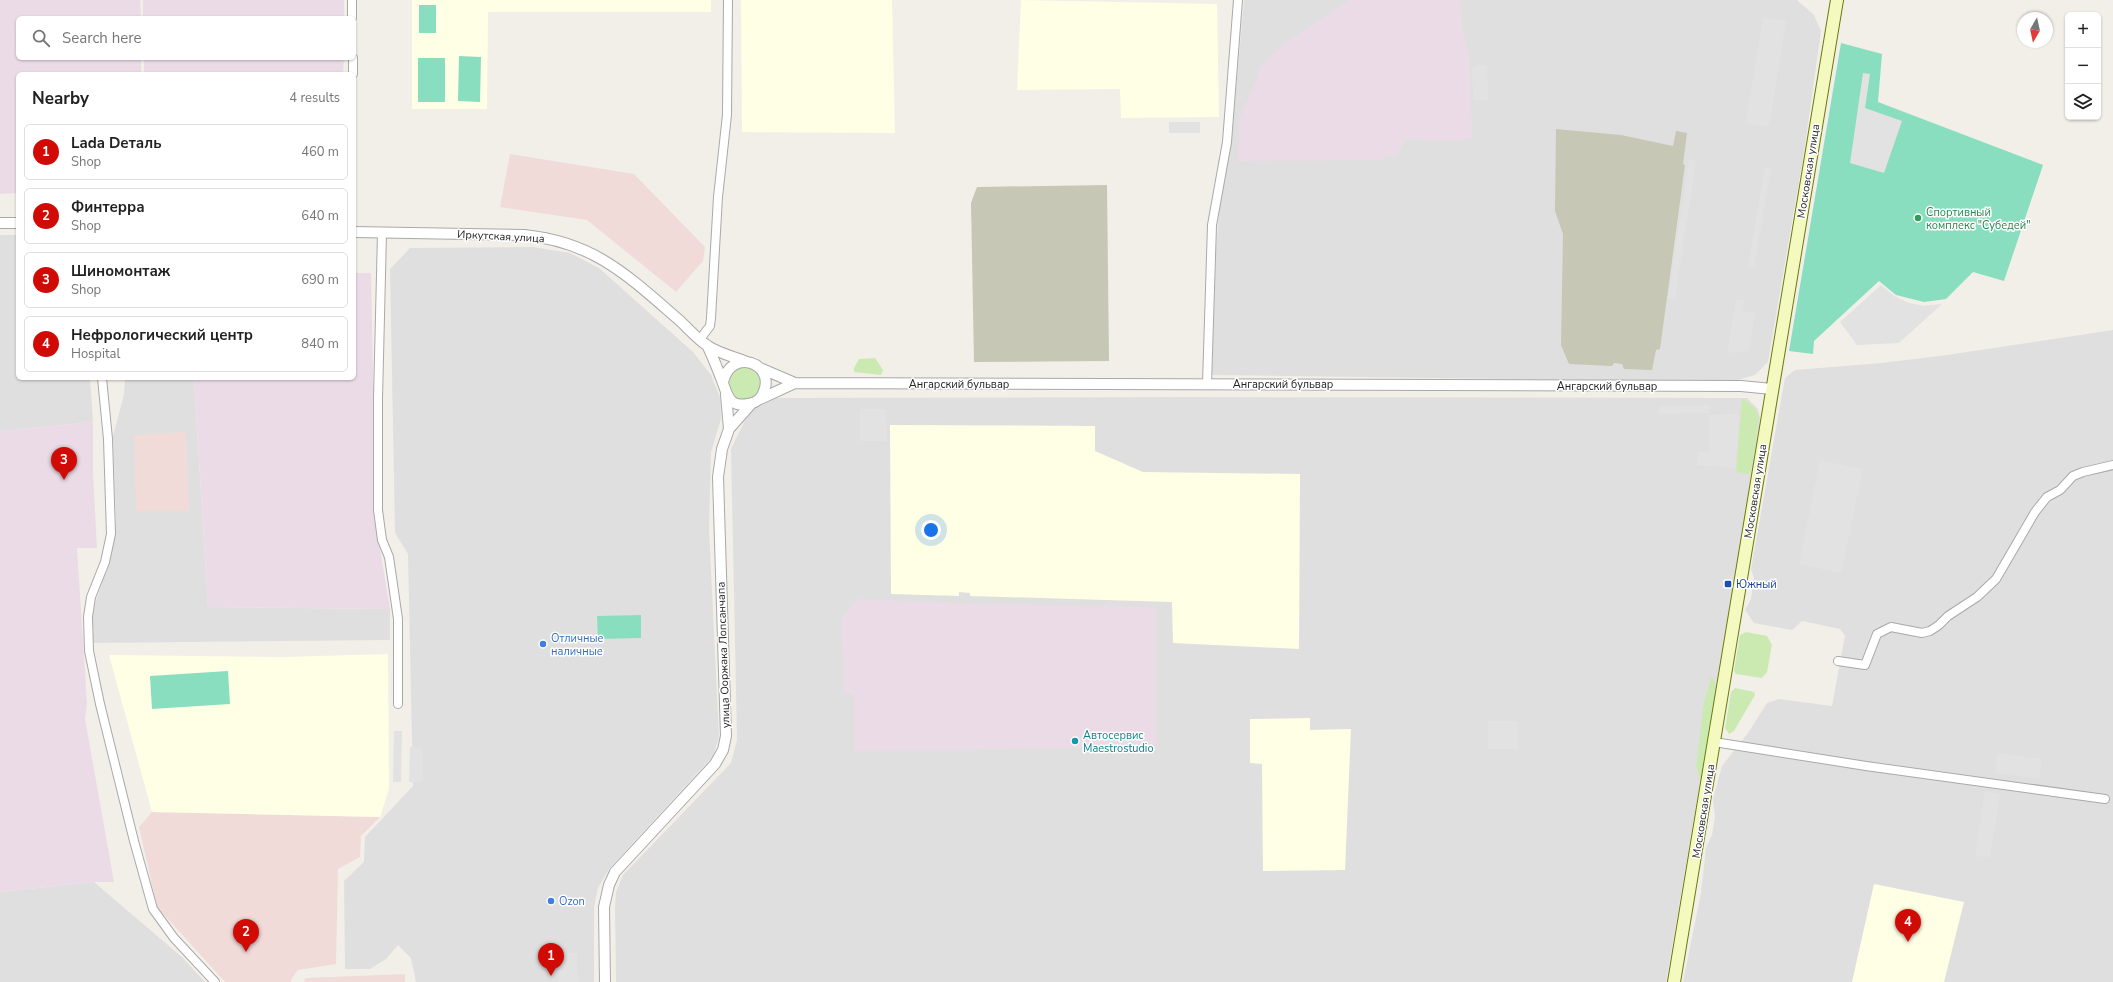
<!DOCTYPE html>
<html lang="en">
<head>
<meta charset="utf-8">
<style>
	:root { --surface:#fff; --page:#f2f2f2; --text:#222; --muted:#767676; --line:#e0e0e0; --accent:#d00a04 }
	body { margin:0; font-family:"Nunito Sans",sans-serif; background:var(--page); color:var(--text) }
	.controls { position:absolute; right:12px; top:12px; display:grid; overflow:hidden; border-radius:6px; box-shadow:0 1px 3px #0004 }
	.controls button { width:36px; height:36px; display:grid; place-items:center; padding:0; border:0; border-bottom:1px solid var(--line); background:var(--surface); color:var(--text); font:20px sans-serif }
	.compass { position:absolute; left:2017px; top:12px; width:36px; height:36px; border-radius:50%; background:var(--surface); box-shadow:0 1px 3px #0004; rotate:189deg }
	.you { position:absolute; left:931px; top:530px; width:14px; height:14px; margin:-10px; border:3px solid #fff; border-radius:50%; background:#1a73e8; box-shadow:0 0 0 6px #1a73e833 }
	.badge { display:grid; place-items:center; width:26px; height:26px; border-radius:50%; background:var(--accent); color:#fff; font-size:13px; font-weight:700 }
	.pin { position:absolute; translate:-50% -33px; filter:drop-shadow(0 1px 2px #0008) }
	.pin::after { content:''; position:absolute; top:21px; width:14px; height:12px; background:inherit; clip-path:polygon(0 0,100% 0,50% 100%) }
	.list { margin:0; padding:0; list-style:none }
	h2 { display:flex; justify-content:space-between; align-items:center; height:52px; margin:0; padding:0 16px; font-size:17px }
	h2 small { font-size:13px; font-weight:400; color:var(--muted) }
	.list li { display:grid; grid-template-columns:26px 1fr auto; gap:12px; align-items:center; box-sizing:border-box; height:56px; margin:0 8px 8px; padding:0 8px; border:1px solid var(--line); border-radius:6px }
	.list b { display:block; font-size:15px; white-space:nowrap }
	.list p { margin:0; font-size:13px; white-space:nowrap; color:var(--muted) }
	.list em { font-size:13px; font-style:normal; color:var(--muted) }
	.icon { flex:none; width:22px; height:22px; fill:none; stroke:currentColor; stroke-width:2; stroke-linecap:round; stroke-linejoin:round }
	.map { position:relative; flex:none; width:2113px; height:982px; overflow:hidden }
	.search { position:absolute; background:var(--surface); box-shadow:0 1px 3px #0004; left:16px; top:16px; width:340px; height:44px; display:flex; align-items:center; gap:10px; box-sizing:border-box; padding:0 14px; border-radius:6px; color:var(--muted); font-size:15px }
	.panel { position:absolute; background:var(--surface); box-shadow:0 1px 3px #0004; left:16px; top:72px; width:340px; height:308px; border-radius:6px }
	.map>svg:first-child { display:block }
	.residential { fill:#e0dfdf }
	.commercial { fill:#f1dbd9 }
	.industrial { fill:#ebdbe7 }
	.education { fill:#feffe5 }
	.construction { fill:#c6c7b4 }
	.grass { fill:#cbeab1 }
	.pitch { fill:#89dec0 }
	.parking { fill:#e2e2e2 }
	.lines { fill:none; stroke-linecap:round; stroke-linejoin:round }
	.minor-casing { stroke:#a9a9a9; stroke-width:10 }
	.tertiary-casing { stroke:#a9a9a9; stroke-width:12 }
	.secondary-casing { stroke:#6b7a07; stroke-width:14 }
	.minor { stroke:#fff; stroke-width:8 }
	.tertiary { stroke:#fff; stroke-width:10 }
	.secondary { stroke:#f4f9c0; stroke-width:12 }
	.leisure-dot { fill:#2e9e5b; stroke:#fff; stroke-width:1.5 }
	.transit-dot { fill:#1a4fb4; stroke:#fff; stroke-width:1.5 }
	.shop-dot { fill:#3f7fe0; stroke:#fff; stroke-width:1.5 }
	.culture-dot { fill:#0f9aa8; stroke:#fff; stroke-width:1.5 }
	.labels { text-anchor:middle; stroke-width:3; stroke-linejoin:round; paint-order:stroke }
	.street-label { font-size:11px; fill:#222; stroke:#fff }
	.leisure-label { font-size:11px; fill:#27864d; stroke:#fff; text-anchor:start }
	.transit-label { font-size:11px; fill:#164399; stroke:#fff; text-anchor:start }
	.shop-label { font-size:11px; fill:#366cbe; stroke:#fff; text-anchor:start }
	.culture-label { font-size:11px; fill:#0d838f; stroke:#fff; text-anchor:start }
</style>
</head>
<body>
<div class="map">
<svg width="2113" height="982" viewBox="0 0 2113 982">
	<rect width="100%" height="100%" fill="#f2efe9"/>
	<path class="residential" d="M1244,0H1797L1814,15L1821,31L1804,152L1768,362L1755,375L1738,380H1580L1212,375L1216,251L1220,199L1231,147Z
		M0,235H18V378H90L93,422L0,431Z
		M533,247L570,253L599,268L693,352L711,375L720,397L721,419L711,452L709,529L719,737L713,756L609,869L598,888L594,907V982H416L411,958L398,945L386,959L370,969H345L344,881L364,862L365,837L413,786L408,554L395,533L390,269L410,248Z
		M2113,330V982H1683L1701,893L1706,848L1712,835L1715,817L1713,799L1722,766L1748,733L1767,703L1779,699L1832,706L1845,636L1840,629L1802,621L1792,630L1754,623L1745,610L1751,599L1754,578L1751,569L1785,378L1795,370L1882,363L1947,355Z
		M125,378H194L208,607L390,609V640L92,643L91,617L112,551L116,524L113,436L124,395Z
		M1194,397L1747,398L1758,409L1761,423L1666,982H616L615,909L616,892L623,875L731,763L737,740L731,449L749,412L776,398Z
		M94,882L183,958L205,982H0V892Z"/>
	<path class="commercial" d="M510,154L634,174L705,247L703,261L676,292L587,220L500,207Z
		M186,432L189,511H136L134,435Z
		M152,812L380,817L361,836L360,857L338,869L336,964L298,970L292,978L291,982H225L157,907L139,827Z
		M405,974V982H304L305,978Z"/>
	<path class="industrial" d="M0,0H140L141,18H18V58H141V74H18V193L0,194Z
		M143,0H344V18H143Z
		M1349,0H1460L1462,30L1469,53L1472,138L1449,141L1405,139L1398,154L1378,160L1238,161L1240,118L1263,64L1282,46Z
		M144,58H344L343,74H144Z
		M354,273H371L376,525L390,609L208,607L194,378H354Z
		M93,422V474L97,548H77L87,704L85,719L114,882H94L0,892V431Z
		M858,599L969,604L1156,607V747L855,751L854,694L844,693L842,618Z"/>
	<path class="education" d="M412,0H711V12H488L487,109H412Z
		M741,0H892L895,133L742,132Z
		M1021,0L1217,4L1219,117L1121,118L1120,89L1017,90Z
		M890,425L1095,426V451L1143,472L1300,474L1299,649L1173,643L1172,602L970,596V593L959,592V596L891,594Z
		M388,654L389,789L380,817L152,812L109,655L283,657Z
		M1310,718V730L1351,729L1345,870L1263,871L1262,764L1250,763V719Z
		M1874,884L1964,902L1944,982H1852Z"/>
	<path class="construction" d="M1556,129L1621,135L1673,146L1676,131L1687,133L1683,164L1685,165L1660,349L1656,350L1652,370L1624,369L1622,364L1614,363L1612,366L1569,364L1561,345L1563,234L1555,211Z
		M1107,185L1109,361L974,362L971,203L977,187Z"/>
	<path class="grass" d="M875,358L883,370L881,375L854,372V368L859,359Z
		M728 383a17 17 0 1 1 34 0a17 17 0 1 1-34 0Z
		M1742,399C1751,403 1757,408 1759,418L1751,472L1748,474L1736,472Z
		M1746,632L1767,636L1772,645L1767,672L1762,678L1736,674L1734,671L1740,635Z
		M1711,678L1713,679L1717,689L1702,783L1696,766L1704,702Z
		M1735,688L1754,692L1755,695L1734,731L1729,734L1725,728L1731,692Z"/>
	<path class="pitch" d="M419,5H436V33H419Z
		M1841,43L1882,54L1878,102L2043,165L2004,281L1973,272L1946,299L1924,302L1896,295L1879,281L1814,341L1813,354L1789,351Z
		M459,56L481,57L480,102L458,101Z
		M418,58H445V102H418Z
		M641,615V638L598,639L597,616Z
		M228,671L230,704L152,709L150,676Z"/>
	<path class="parking" d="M1763,17L1786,21L1769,127L1746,123Z
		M1477,65H1487L1488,100H1473L1472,68Z
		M1863,73L1870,74L1865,108L1902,121L1884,173L1850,163Z
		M1169,122H1200V133H1169Z
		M1689,159L1696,161L1675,299L1668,298Z
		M1765,167L1771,168L1754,267L1748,266Z
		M1881,285L1894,296L1909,303L1924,306L1942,304L1899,343L1857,345L1840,322Z
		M1736,299L1744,300L1742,311L1755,313L1749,351L1727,353Z
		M1709,405V413L1659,414V406Z
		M860,409H886L887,441H860Z
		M1736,414L1740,416L1735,468L1697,465L1698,452H1709V415Z
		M1820,460L1863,469L1841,573L1799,564Z
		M1488,721H1518V749H1488Z
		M394,731H402L401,782H393Z
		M410,747H420L423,753V782H409Z
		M1998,753L2042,759L2039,779L1995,773Z
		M1985,791L2000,794L1990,858L1975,856Z
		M558,953H577L578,982H559Z"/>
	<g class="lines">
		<defs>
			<path id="minor" d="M352,0V18
				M353,58V74
				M382,233L378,399V510L382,540L389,557L398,619V704
				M700,339L710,326L711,318L718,197L727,115L728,0
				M102,378L108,439L111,534L105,562L91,597L88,617L89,651L100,704L134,841L153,909L174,938L215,982
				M1207,384L1212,225L1227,142L1238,0
				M1838,661L1865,665L1877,634L1891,627L1922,633L1930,631L1939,625L1948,616L1977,597L1996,579L2035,512L2047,497L2060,490L2073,476L2083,472L2113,465
				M1714,742L1866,766L2105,799"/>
			<path id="tertiary" d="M0,223H18
				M354,232L524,235C594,242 627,275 678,319C688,328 697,339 708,346C718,353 735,357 747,362
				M708,347C713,357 717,368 721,378C727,392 727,408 748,404C756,403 762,398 764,391C775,363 731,347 723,382
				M760,368L795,383
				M758,400L795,383L1741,386L1772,389
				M729,429L752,403
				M605,982L604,907L609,885L615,872L715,764L723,750L726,736L718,477L722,449L729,429L726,395"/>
			<path id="secondary" d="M1674,982L1837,0"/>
		</defs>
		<use href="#minor" class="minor-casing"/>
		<use href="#tertiary" class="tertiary-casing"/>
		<use href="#secondary" class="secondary-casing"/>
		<use href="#minor" class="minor"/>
		<use href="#tertiary" class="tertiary"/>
		<use href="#secondary" class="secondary"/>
	</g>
	<circle class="leisure-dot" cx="1918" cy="218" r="4"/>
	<rect class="transit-dot" x="1724" y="580" width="8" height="8" rx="2"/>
	<g class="shop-dot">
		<circle cx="543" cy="644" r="4"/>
		<circle cx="551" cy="901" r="4"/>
	</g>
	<circle class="culture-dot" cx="1075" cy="741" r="4"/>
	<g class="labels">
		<g class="street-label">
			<text transform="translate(1808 171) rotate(-81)" y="4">Московская улица</text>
			<text transform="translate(501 236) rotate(3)" y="4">Иркутская улица</text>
			<text x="959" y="388">Ангарский бульвар</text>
			<text x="1283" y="388">Ангарский бульвар</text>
			<text x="1607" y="390">Ангарский бульвар</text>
			<text transform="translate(1755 491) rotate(-81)" y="4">Московская улица</text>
			<text transform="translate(723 655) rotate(-92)" y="4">улица Ооржака Лопсанчапа</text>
			<text transform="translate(1703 811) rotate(-81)" y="4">Московская улица</text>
		</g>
		<g class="leisure-label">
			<text x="1926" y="216">Спортивный<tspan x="1926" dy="13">комплекс "Субедей"</tspan></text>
		</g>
		<g class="transit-label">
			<text x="1736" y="588">Южный</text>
		</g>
		<g class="shop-label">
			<text x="551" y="642">Отличные<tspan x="551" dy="13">наличные</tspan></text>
			<text x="559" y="905">Ozon</text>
		</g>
		<g class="culture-label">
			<text x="1083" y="739">Автосервис<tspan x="1083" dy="13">Maestrostudio</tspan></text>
		</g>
	</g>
</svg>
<div class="controls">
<button>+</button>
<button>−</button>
<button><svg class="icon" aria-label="layers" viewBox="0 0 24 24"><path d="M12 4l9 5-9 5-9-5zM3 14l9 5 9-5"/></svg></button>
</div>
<svg class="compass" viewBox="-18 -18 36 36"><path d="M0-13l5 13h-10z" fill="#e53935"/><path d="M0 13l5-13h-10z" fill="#767676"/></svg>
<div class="you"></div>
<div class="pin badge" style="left:551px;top:976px">1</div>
<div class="pin badge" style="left:246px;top:952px">2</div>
<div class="pin badge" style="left:64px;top:480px">3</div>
<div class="pin badge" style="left:1908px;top:942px">4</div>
<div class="search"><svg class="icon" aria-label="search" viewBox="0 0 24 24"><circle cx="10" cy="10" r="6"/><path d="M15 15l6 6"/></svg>Search here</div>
<section class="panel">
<h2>Nearby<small>4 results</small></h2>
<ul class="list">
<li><span class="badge">1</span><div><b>Lada Dеталь</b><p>Shop</p></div><em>460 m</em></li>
<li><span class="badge">2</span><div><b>Финтерра</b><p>Shop</p></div><em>640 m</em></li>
<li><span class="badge">3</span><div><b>Шиномонтаж</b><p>Shop</p></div><em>690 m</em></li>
<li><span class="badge">4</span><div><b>Нефрологический центр</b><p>Hospital</p></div><em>840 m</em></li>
</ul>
</section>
</div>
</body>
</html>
